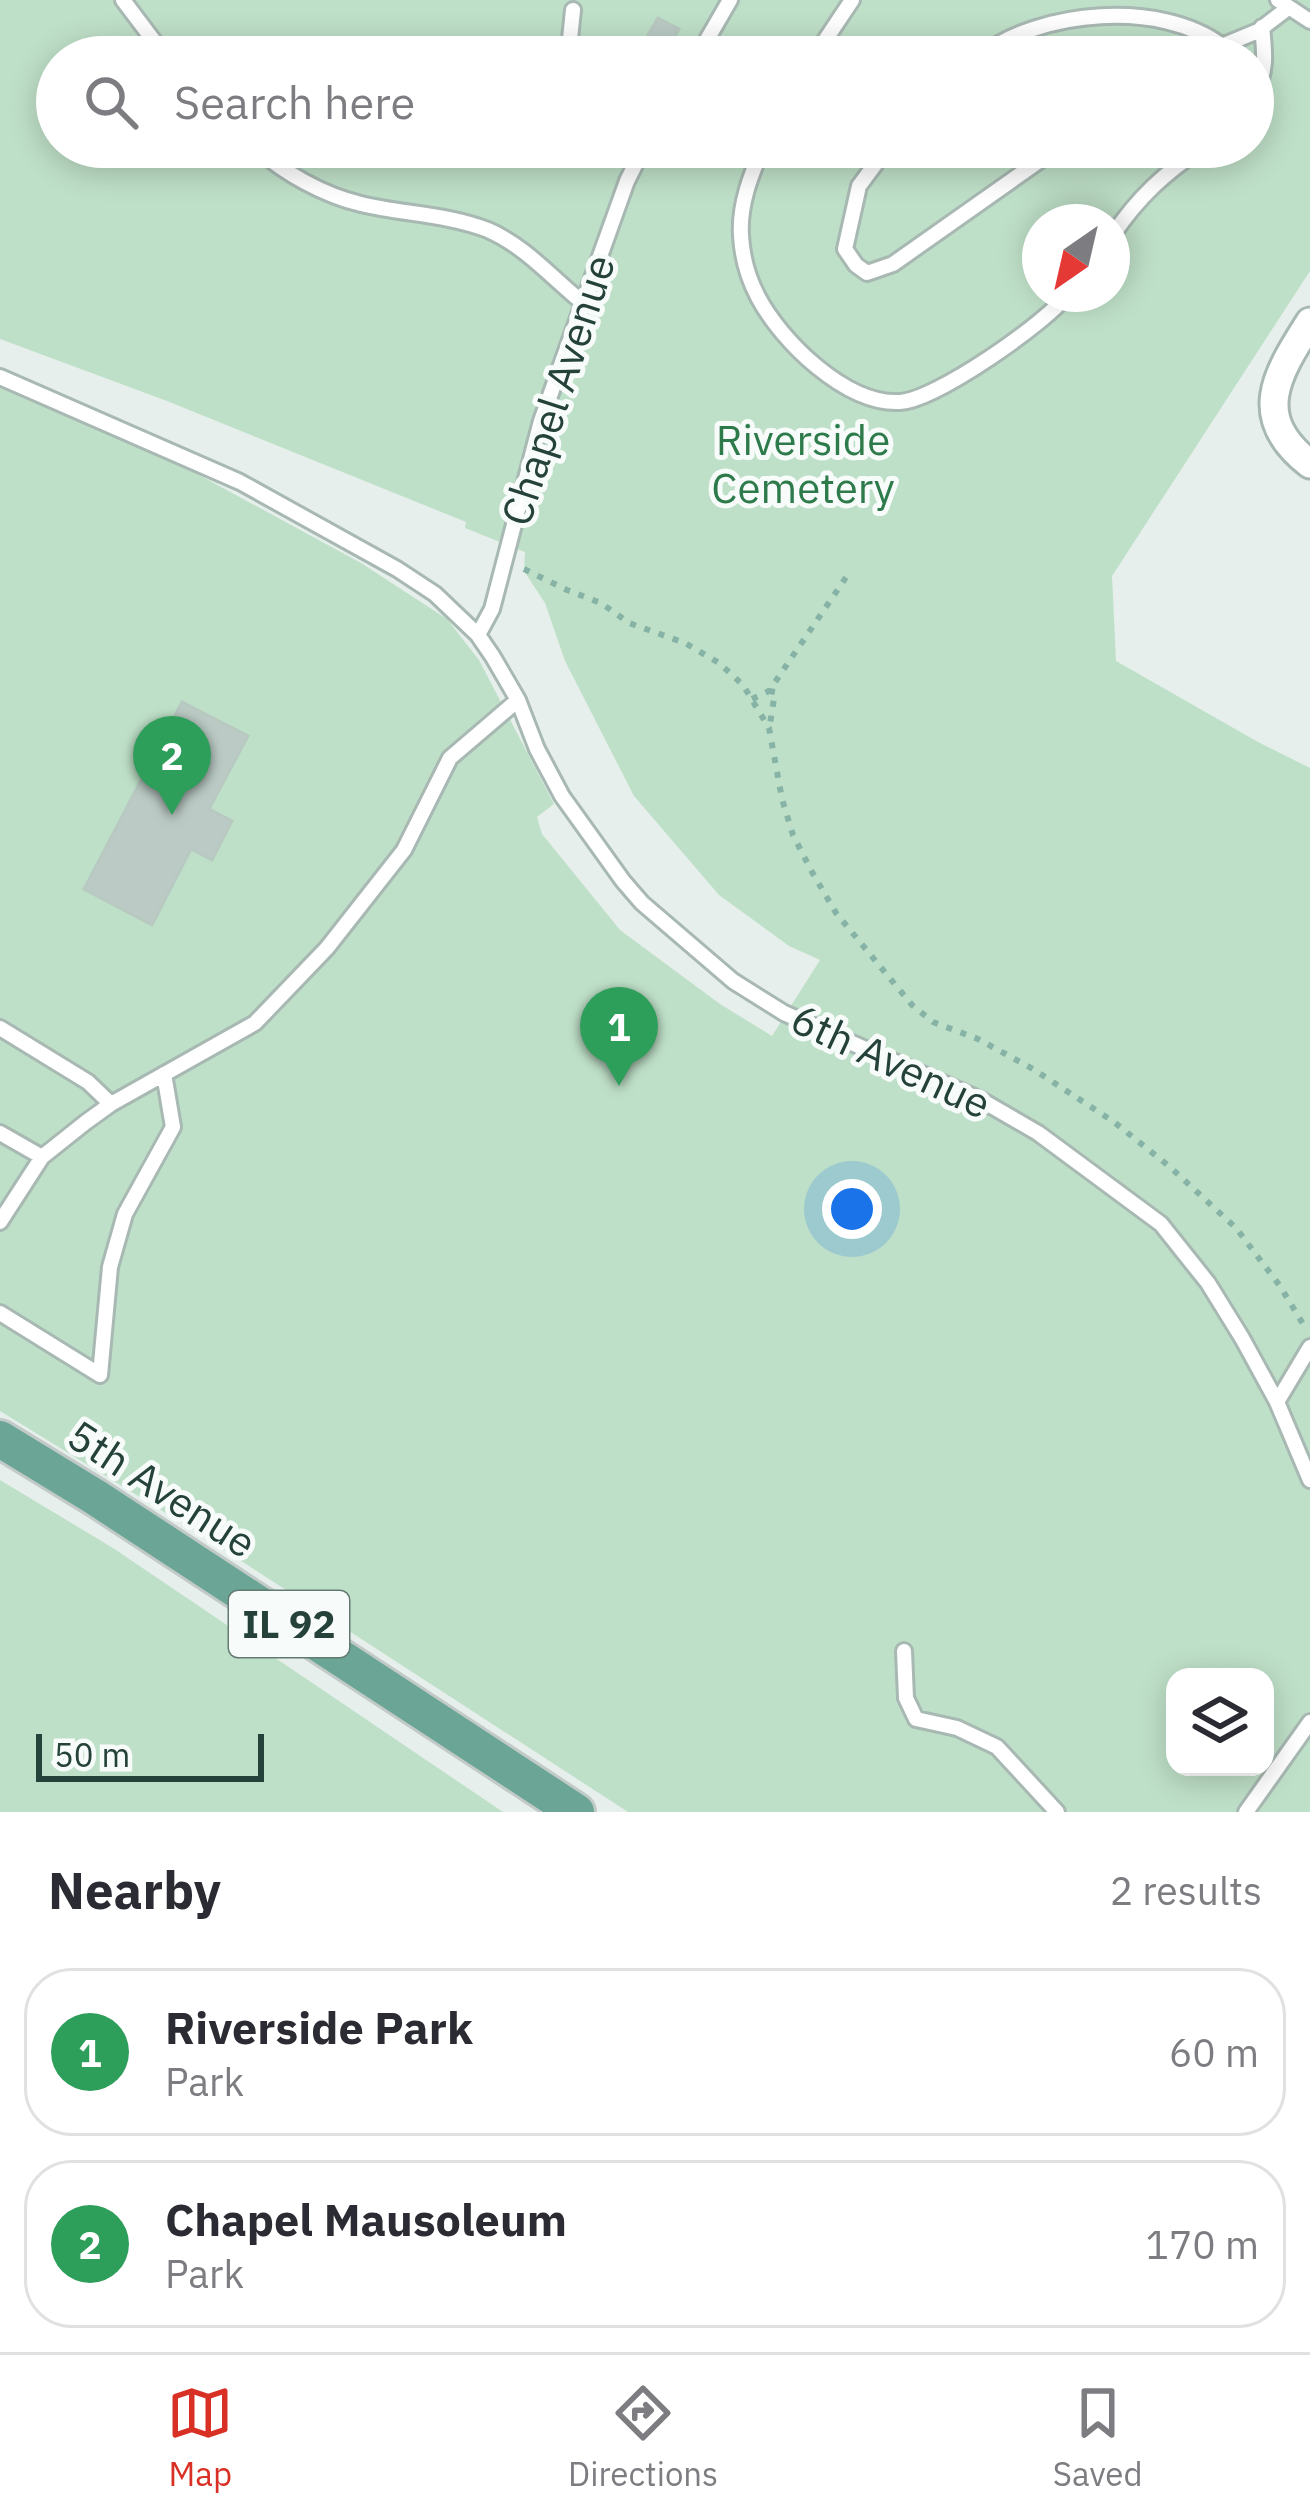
<!DOCTYPE html>
<html lang="en">
<head>
<meta charset="utf-8">
<style>
	:root { --surface:#fff; --page:#f2f2f3; --text:#2b2b33; --muted:#7c7c81; --line:#e1e1e2; --accent:#d93025 }
	body { margin:0; font-family:"IBM Plex Sans",sans-serif; background:var(--page); color:var(--text) }
	.controls { position:absolute; right:36px; bottom:36px; display:grid; overflow:hidden; border-radius:24px; box-shadow:0 6px 30px #0003 }
	.controls button { width:108px; height:108px; display:grid; place-items:center; padding:0; border:0; border-bottom:3px solid var(--line); background:var(--surface); color:var(--text); font:60px sans-serif }
	.compass { position:absolute; left:1022px; top:204px; width:108px; height:108px; border-radius:50%; background:var(--surface); box-shadow:0 6px 30px #0003; rotate:214deg }
	.scale { position:absolute; left:36px; bottom:30px; width:228px; box-sizing:border-box; padding-left:12px; border:6px solid #24423a; border-top:0; font-size:33px; line-height:42px; white-space:nowrap; color:#24423a; -webkit-text-stroke:9px #f7fbf9; paint-order:stroke }
	.you { position:absolute; left:852px; top:1209px; width:42px; height:42px; margin:-30px; border:9px solid #fff; border-radius:50%; background:#1a73e8; box-shadow:0 0 0 18px #1a73e833 }
	.badge { display:grid; place-items:center; width:78px; height:78px; border-radius:50%; background:var(--accent); color:#fff; font-size:39px; font-weight:700 }
	.pin { position:absolute; translate:-50% -99px; filter:drop-shadow(0 3px 6px #0008) }
	.pin::after { content:''; position:absolute; top:63px; width:42px; height:36px; background:inherit; clip-path:polygon(0 0,100% 0,50% 100%) }
	.list { margin:0; padding:0; list-style:none }
	h2 { display:flex; justify-content:space-between; align-items:center; height:156px; margin:0; padding:0 48px; font-size:51px }
	h2 small { font-size:39px; font-weight:400; color:var(--muted) }
	.list li { display:grid; grid-template-columns:78px 1fr auto; gap:36px; align-items:center; box-sizing:border-box; height:168px; margin:0 24px 24px; padding:0 24px; border:3px solid var(--line); border-radius:48px }
	.list b { display:block; font-size:45px; white-space:nowrap }
	.list p { margin:0; font-size:39px; white-space:nowrap; color:var(--muted) }
	.list em { font-size:39px; font-style:normal; color:var(--muted) }
	.icon { flex:none; width:66px; height:66px; fill:none; stroke:currentColor; stroke-width:2; stroke-linecap:round; stroke-linejoin:round }
	.map { position:relative; flex:none; width:1310px; height:1812px; overflow:hidden }
	.search { position:absolute; background:var(--surface); box-shadow:0 6px 30px #0003; left:36px; right:36px; top:36px; height:132px; display:flex; align-items:center; gap:30px; box-sizing:border-box; padding:0 42px; border-radius:66px; color:var(--muted); font-size:45px }
	.sheet { height:540px; background:var(--surface) }
	nav { display:flex; justify-content:space-around; align-items:center; box-sizing:border-box; height:168px; border-top:3px solid var(--line); background:var(--surface); font-size:33px; color:var(--muted) }
	nav a { display:grid; justify-items:center; gap:6px }
	nav .on { color:var(--accent) }
	.map>svg:first-child { display:block }
	.green { fill:#bfe0c8; fill-rule:evenodd }
	.building { fill:#bbcac4; stroke:#b8c9c2; stroke-width:3 }
	.lines { fill:none; stroke-linecap:round; stroke-linejoin:round }
	.lane-casing { stroke:#a8b8b2; stroke-width:20 }
	.street-casing { stroke:#a8b8b2; stroke-width:33 }
	.primary-casing { stroke:#c2cac8; stroke-width:42 }
	.path { stroke:#86b3a5; stroke-width:6; stroke-dasharray:6 9; stroke-linecap:butt }
	.lane { stroke:#fff; stroke-width:14 }
	.street { stroke:#fff; stroke-width:27 }
	.primary { stroke:#6aa596; stroke-width:36 }
	.labels { text-anchor:middle; stroke-width:10; stroke-linejoin:round; paint-order:stroke }
	.shield { fill:#f7fbf9; stroke:#637a73; stroke-width:3 }
	.shield-label { font-size:39px; font-weight:bold; fill:#24423a }
	.street-label { font-size:42px; fill:#24423a; stroke:#f7fbf9 }
	.park-label { font-size:42px; fill:#2d7a4b; stroke:#f7fbf9 }
</style>
</head>
<body>
<div class="map">
<svg width="1310" height="1812" viewBox="0 0 1310 1812">
	<rect width="100%" height="100%" fill="#e6efeb"/>
	<path class="green" d="M0,0H1310V271L1112,576L1116,661L1258,742L1310,768V1812H628L192,1529L0,1411V388L168,458L361,563L447,619L479,660L554,804L537,817L542,834L620,930L720,1004L772,1036L820,960L789,946L719,895L634,796L565,661L545,603L524,571L525,552L465,528L466,522L167,401L0,339ZM57,57H1253V147H57ZM1040,222H1112V294H1040ZM1175,1677H1265V1767H1175Z
		M0,1480L113,1548L503,1812H0Z"/>
	<path class="building" d="M658,18L679,29L663,57H646L638,52Z
		M182,702L248,736L209,809L232,821L212,860L191,849L152,925L84,889Z"/>
	<g class="lines">
		<defs>
			<path id="lane" d="M123,0L166,57
				M1278,0L1310,21
				M573,10L570,39L573,57
				M697,57L730,0
				M814,57L852,0
				M979,57C1040,9 1162,0 1222,46
				M1195,57L1258,31L1288,8
				M1253,97C1267,73 1265,54 1262,27
				M255,147C284,173 323,195 361,204C402,214 447,214 488,230C525,246 552,278 583,303
				M763,147C751,174 739,205 741,235C742,256 748,278 758,297C781,341 846,405 900,402C936,400 1046,323 1068,294
				M888,147L859,186L845,249L856,265L867,273L893,264L1059,147
				M1112,236C1139,196 1164,174 1203,147
				M0,377L240,482L397,569L435,594L478,635L493,657L518,700L537,749L562,796L623,881L642,903L733,981L784,1013L981,1100L1038,1133L1161,1224L1208,1283L1242,1338L1277,1402L1310,1480
				M478,635L492,609L541,421L627,181L644,147
				M0,1028L88,1082L111,1104
				M0,1133L42,1157
				M0,1222L42,1157L86,1122L111,1104L255,1023L327,948L404,850L450,758L518,700
				M0,1313L100,1375L110,1267L125,1214L173,1127L164,1074
				M1277,1402L1310,1347
				M904,1651L906,1698L916,1719L957,1728L997,1747L1057,1812
				M1246,1812L1310,1722"/>
			<path id="street" d="M1310,322C1277,374 1249,417 1310,464"/>
			<path id="primary" d="M0,1439L95,1497L576,1812"/>
		</defs>
		<use href="#lane" class="lane-casing"/>
		<use href="#street" class="street-casing"/>
		<use href="#primary" class="primary-casing"/>
		<path class="path" d="M524,569L567,590L601,603L629,623L685,643L719,663L743,685L769,728L782,799L793,835L812,872L836,913L912,1005L933,1022L978,1039L1033,1069L1114,1122L1170,1167L1236,1228L1280,1286L1306,1329
			M769,691L775,692L770,724
			M752,699L769,691L851,570"/>
		<use href="#lane" class="lane"/>
		<use href="#street" class="street"/>
		<use href="#primary" class="primary"/>
	</g>
	<g class="labels">
		<rect class="shield" x="229" y="1591" width="120" height="66" rx="9"/>
		<g class="shield-label">
			<text x="289" y="1638">IL 92</text>
		</g>
		<g class="street-label">
			<text transform="translate(558 390) rotate(-72)" y="15">Chapel Avenue</text>
			<text transform="translate(891 1061) rotate(25)" y="15">6th Avenue</text>
			<text transform="translate(162 1489) rotate(33)" y="15">5th Avenue</text>
		</g>
		<g class="park-label">
			<text x="803" y="455">Riverside<tspan x="803" dy="48">Cemetery</tspan></text>
		</g>
	</g>
</svg>
<div class="controls">
<button><svg class="icon" aria-label="layers" viewBox="0 0 24 24"><path d="M12 4l9 5-9 5-9-5zM3 14l9 5 9-5"/></svg></button>
</div>
<svg class="compass" viewBox="-18 -18 36 36"><path d="M0-13l5 13h-10z" fill="#e53935"/><path d="M0 13l5-13h-10z" fill="#7c7c81"/></svg>
<div class="scale">50 m</div>
<div class="you"></div>
<div class="pin badge" style="left:619px;top:1086px;background:#2e9e5b">1</div>
<div class="pin badge" style="left:172px;top:815px;background:#2e9e5b">2</div>
<div class="search"><svg class="icon" aria-label="search" viewBox="0 0 24 24"><circle cx="10" cy="10" r="6"/><path d="M15 15l6 6"/></svg>Search here</div>
</div>
<section class="sheet">
<h2>Nearby<small>2 results</small></h2>
<ul class="list">
<li><span class="badge" style="background:#2e9e5b">1</span><div><b>Riverside Park</b><p>Park</p></div><em>60 m</em></li>
<li><span class="badge" style="background:#2e9e5b">2</span><div><b>Chapel Mausoleum</b><p>Park</p></div><em>170 m</em></li>
</ul>
</section>
<nav>
<a class="on"><svg class="icon" aria-label="map" viewBox="0 0 24 24"><path d="M3 6l6-2 6 2 6-2v14l-6 2-6-2-6 2zM9 4v14M15 6v14"/></svg>Map</a>
<a><svg class="icon" aria-label="directions" viewBox="0 0 24 24"><path d="M12 3l9 9-9 9-9-9zM9 14v-3h6M13 9l2 2-2 2"/></svg>Directions</a>
<a><svg class="icon" aria-label="saved" viewBox="0 0 24 24"><path d="M7 4h10v16l-5-4-5 4z"/></svg>Saved</a>
</nav>
</body>
</html>
